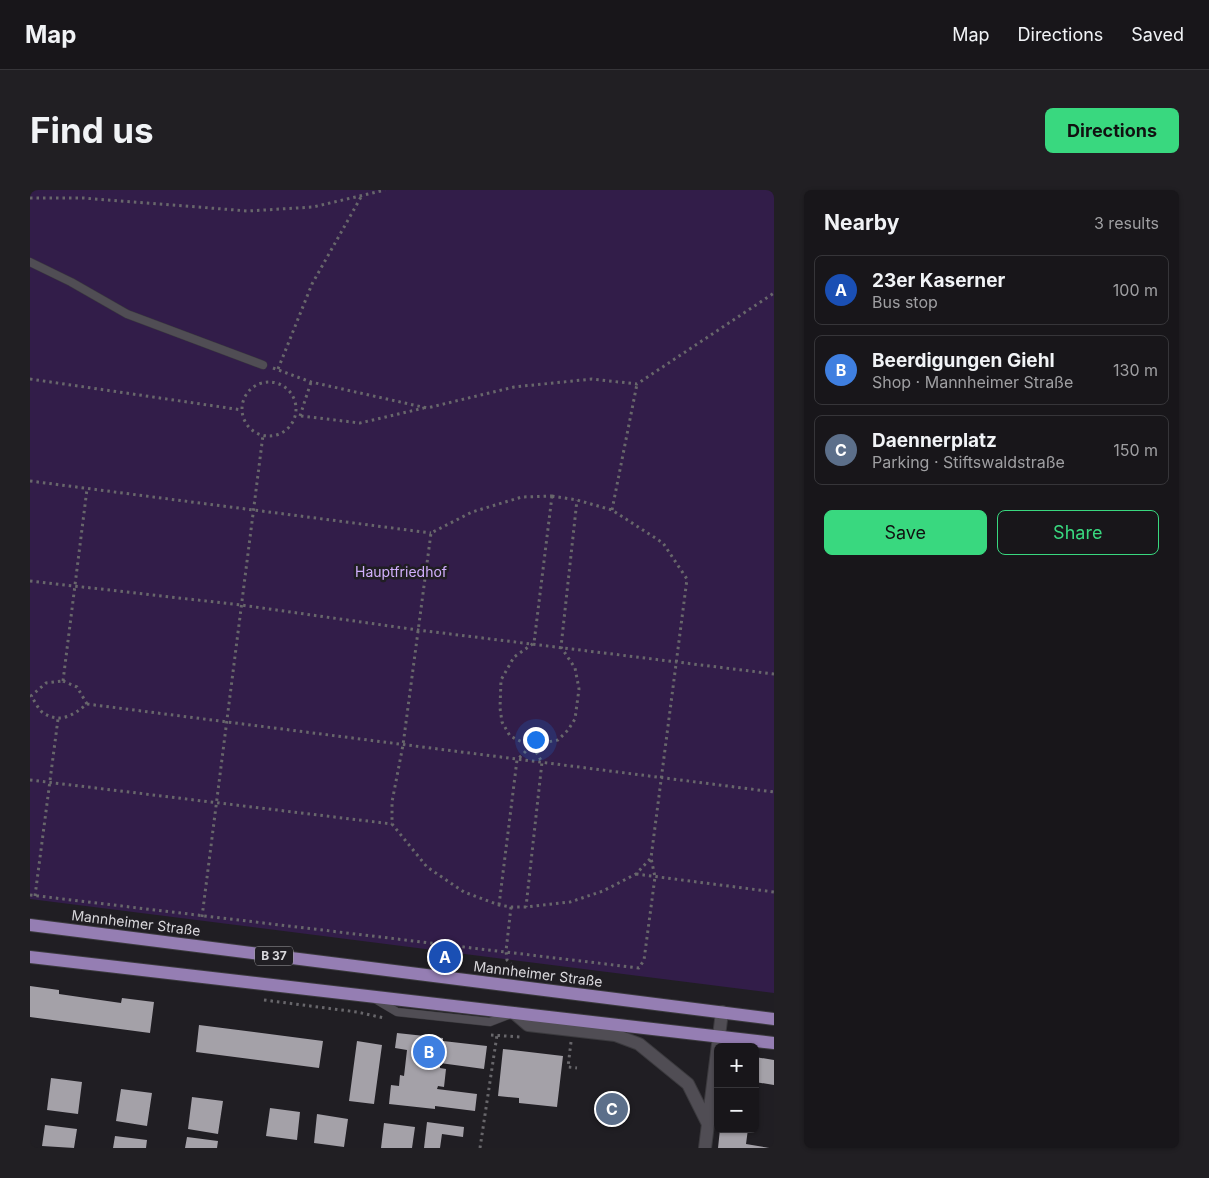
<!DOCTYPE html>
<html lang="en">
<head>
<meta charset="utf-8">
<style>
	:root { --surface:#18161a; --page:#211f23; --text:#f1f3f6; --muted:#9f9fa2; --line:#363539; --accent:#39d87f }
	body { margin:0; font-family:Inter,sans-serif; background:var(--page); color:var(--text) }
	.controls { position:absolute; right:15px; bottom:15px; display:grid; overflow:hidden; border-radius:8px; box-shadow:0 1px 4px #0004 }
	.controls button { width:45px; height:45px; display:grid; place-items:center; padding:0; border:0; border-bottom:1px solid var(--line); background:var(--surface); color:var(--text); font:25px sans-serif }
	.you { position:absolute; left:505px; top:549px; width:18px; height:18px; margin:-12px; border:4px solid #fff; border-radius:50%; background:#1a73e8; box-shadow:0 0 0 8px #1a73e833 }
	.badge { display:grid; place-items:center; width:32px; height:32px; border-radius:50%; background:var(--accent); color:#fff; font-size:16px; font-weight:700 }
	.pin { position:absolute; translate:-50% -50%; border:2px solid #fff; box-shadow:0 1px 5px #0006 }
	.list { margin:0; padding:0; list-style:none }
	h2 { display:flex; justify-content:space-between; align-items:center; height:65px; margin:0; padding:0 20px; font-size:21px }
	h2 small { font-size:16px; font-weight:400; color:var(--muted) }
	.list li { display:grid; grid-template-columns:32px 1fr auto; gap:15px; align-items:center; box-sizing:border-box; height:70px; margin:0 10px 10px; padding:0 10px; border:1px solid var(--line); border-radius:8px }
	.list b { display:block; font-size:19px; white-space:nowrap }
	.list p { margin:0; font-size:16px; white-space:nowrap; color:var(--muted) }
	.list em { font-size:16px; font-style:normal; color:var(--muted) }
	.actions { display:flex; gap:10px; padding:15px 20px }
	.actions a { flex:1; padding:11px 0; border:1px solid var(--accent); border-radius:8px; text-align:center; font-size:18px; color:var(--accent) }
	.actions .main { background:var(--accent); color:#111 }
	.map { position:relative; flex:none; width:744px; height:958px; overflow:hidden; border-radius:8px }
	header { display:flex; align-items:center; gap:30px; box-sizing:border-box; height:70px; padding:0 25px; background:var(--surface); border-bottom:1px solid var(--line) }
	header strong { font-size:24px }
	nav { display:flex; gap:28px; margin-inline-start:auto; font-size:18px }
	.intro { display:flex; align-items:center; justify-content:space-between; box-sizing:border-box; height:120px; padding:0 30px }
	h1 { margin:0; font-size:35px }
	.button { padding:12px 22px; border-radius:8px; background:var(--accent); color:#111; font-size:18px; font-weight:700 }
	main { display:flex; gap:30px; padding:0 30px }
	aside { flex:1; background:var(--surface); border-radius:8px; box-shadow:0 1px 4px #0004 }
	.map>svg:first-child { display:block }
	.green { fill:#321d49 }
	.building { fill:#a4a1a8 }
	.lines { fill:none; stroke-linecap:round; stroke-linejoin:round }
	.service-casing { stroke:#3b3a3e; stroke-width:9 }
	.minor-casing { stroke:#3b3a3e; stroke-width:14 }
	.primary-casing { stroke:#3b3a3e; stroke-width:14 }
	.path { stroke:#68676b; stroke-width:3; stroke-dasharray:2.5 4; stroke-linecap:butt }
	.service { stroke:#504d54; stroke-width:8 }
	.minor { stroke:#504d54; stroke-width:12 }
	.primary { stroke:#957eb3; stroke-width:12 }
	.labels { text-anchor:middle; stroke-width:5; stroke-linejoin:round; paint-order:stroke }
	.shield { fill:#201e23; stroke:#a1a0a4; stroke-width:1 }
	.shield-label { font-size:12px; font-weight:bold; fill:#d8d7db }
	.park-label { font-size:14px; fill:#d2b0fd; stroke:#201e23 }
	.street-label { font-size:14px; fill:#d8d7db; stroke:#201e23 }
</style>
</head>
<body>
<header>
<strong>Map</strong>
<nav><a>Map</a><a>Directions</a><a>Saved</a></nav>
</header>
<div class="intro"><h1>Find us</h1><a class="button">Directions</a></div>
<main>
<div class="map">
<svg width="744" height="958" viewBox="0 0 744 958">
	<rect width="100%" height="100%" fill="#201e23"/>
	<path class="green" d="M0,0H744V803L0,709Z"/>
	<path class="building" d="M0,796L29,800V804L91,813L92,808L124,812L120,843L0,827Z
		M169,835L293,851L289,878L166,862Z
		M367,843L413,848V851L457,856L454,879L410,873V878L416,879L414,897L408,896L407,899L447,904L445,921L405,916V919L359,914L361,895L369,896L370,885L374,886L377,860L365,858Z
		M327,851L352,855L344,914L319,911Z
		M473,859L533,866L527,917L489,913V908L468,906Z
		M725,867L744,870V895L725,892Z
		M21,888L52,892L48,924L17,920Z
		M91,899L122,903L117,936L86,931Z
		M162,907L193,911L188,944L158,939Z
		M240,918L270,922L267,950L236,946Z
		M287,924L318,929L314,957L284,953Z
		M397,932L434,937L433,947L412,944L410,958H394Z
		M354,933L385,937L382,958H351Z
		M15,935L47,939L44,958L12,956Z
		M690,939H718L716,954L740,958H688Z
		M85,946L117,950L116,958H83Z
		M157,947L188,951L187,958H155Z"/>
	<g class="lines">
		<defs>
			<path id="service" d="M0,72L41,92L97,124L233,175
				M345,809L367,822L460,832L478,825"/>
			<path id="minor" d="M484,823L498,835L585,845L609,854L658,894L678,934
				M675,958L692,822"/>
			<path id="primary" d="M0,735L744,829
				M0,767L744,853"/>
		</defs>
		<use href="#service" class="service-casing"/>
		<use href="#minor" class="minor-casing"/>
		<use href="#primary" class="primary-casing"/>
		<path class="path" d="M0,8H53L218,21L283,17L355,0
			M243,178L281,192L397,218L484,197L562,189L607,194L744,103
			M248,179L282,94L331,7
			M0,189L212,220
			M212 219a27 27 0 1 1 54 0a27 27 0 1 1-54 0Z
			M270,226L281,192
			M271,226L330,233L394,218
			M0,291L401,343
			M522,306L547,310L582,320L633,353L657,389L621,668L606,684L573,701L540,712L496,717H481L469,715L434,702L397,677L362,634V612L373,555L401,343L442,322L492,307Z
			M522,306L504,453L484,467L471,490L470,518L472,532L480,546L490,551L502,555L528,550L538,540L545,529L549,499L545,478L531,457L547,310
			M582,320L607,194
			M0,391L211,415L388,440L744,484
			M33,491L57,299
			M33,491L47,497L57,514C43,525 31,534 13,523C8,519 5,511 1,506L16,493Z
			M57,514L744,602
			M0,590L362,634
			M606,684L744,702
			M0,705L609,778L614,770L625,687L621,668
			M5,706L28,529
			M469,715L487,570L502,555L512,572L496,717
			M481,717L476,761L477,770L487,780
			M172,727L233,245
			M415,767V771
			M234,810L327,822L354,828
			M461,845L490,847
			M541,852L538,877L547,878
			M450,958L467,845"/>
		<use href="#service" class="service"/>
		<use href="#minor" class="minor"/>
		<use href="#primary" class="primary"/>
	</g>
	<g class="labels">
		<rect class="shield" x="225" y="756.5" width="38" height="19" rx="4"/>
		<g class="shield-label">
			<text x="244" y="770">B 37</text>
		</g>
		<g class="park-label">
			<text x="371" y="387">Hauptfriedhof</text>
		</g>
		<g class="street-label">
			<text transform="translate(106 733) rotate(7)" y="5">Mannheimer Straße</text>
			<text transform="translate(508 784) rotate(7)" y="5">Mannheimer Straße</text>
		</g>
	</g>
</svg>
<div class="controls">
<button>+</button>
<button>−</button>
</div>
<div class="you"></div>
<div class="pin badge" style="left:415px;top:767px;background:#1a4fb4">A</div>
<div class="pin badge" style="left:399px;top:862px;background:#3f7fe0">B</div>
<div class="pin badge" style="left:582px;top:919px;background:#5c6f8a">C</div>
</div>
<aside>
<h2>Nearby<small>3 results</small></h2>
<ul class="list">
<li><span class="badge" style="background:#1a4fb4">A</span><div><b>23er Kaserner</b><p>Bus stop</p></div><em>100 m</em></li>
<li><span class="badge" style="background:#3f7fe0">B</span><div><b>Beerdigungen Giehl</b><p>Shop · Mannheimer Straße</p></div><em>130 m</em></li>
<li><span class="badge" style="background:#5c6f8a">C</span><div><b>Daennerplatz</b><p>Parking · Stiftswaldstraße</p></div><em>150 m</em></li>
</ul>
<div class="actions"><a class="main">Save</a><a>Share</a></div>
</aside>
</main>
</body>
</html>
